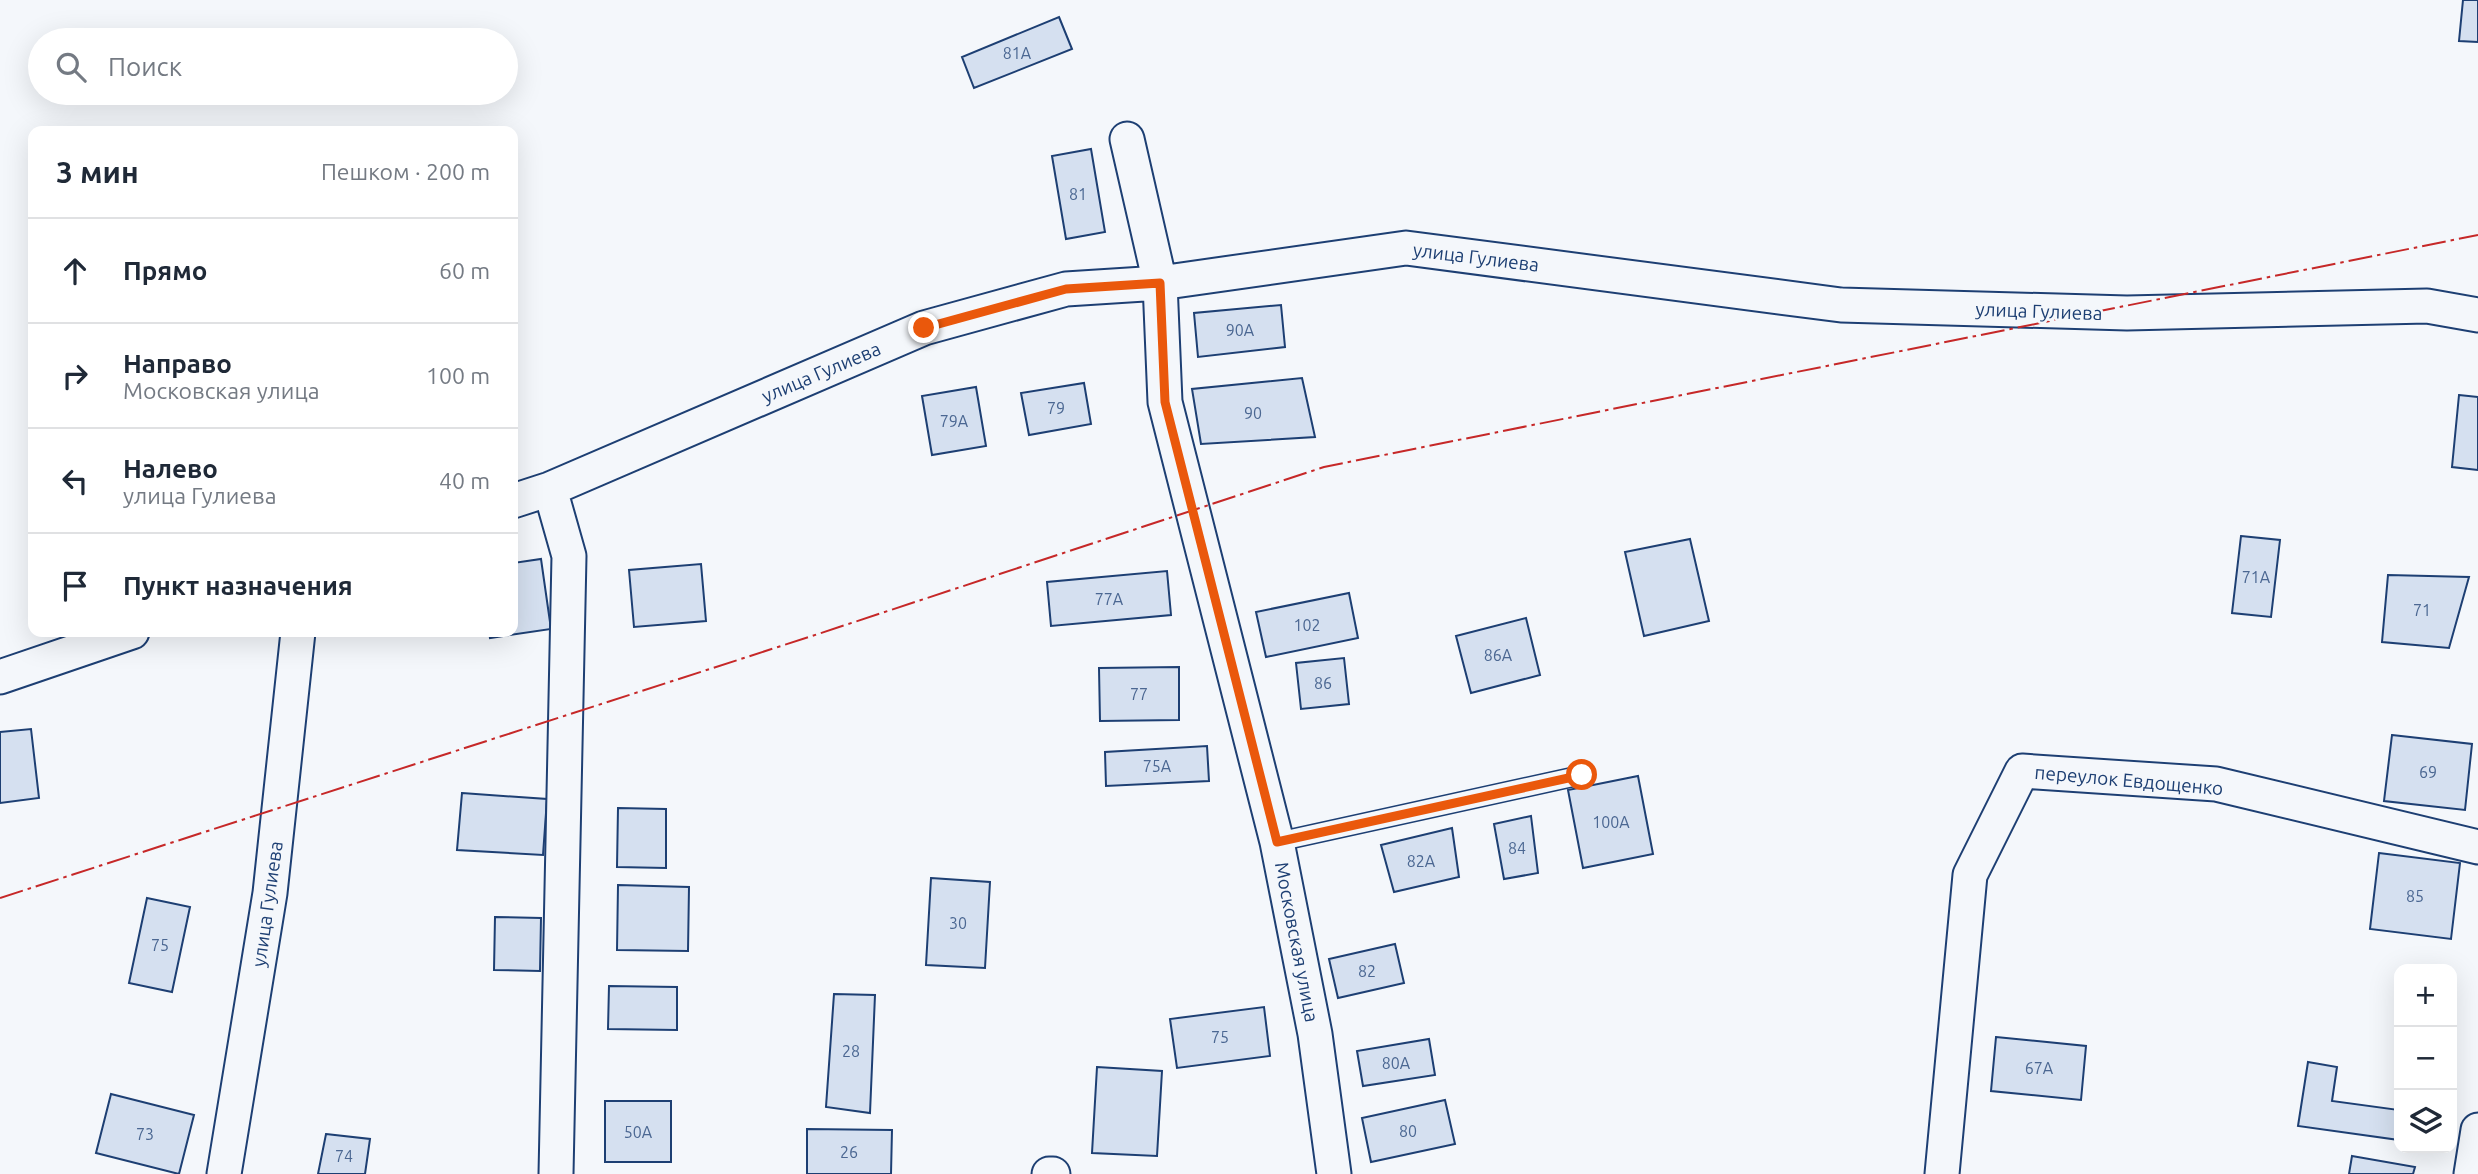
<!DOCTYPE html>
<html lang="ru">
<head>
<meta charset="utf-8">
<style>
	:root { --surface:#fff; --page:#f6f6f7; --text:#1f2937; --muted:#747a83; --line:#e0e1e3 }
	body { margin:0; font-family:Ubuntu,sans-serif; background:var(--page); color:var(--text) }
	.controls { position:absolute; right:21px; bottom:21px; display:grid; overflow:hidden; border-radius:14px; box-shadow:0 7px 28px #0002 }
	.controls button { width:63px; height:63px; display:grid; place-items:center; padding:0; border:0; border-bottom:2px solid var(--line); background:var(--surface); color:var(--text); font:35px sans-serif }
	.stop { position:absolute; width:21px; height:21px; margin:-16px; border:5px solid #ea580c; border-radius:50%; background:#fff }
	.stop.end { background:#ea580c; border-color:#fff; box-shadow:0 2px 7px #0008 }
	.list { margin:0; padding:0; list-style:none }
	h2 { display:flex; justify-content:space-between; align-items:center; height:91px; margin:0; padding:0 28px; font-size:30px }
	h2 small { font-size:23px; font-weight:400; color:var(--muted) }
	.list li { display:grid; grid-template-columns:46px 1fr auto; gap:21px; align-items:center; box-sizing:border-box; height:105px; padding:0 28px; border-top:2px solid var(--line) }
	.list b { display:block; font-size:26px; white-space:nowrap }
	.list p { margin:0; font-size:23px; white-space:nowrap; color:var(--muted) }
	.list em { font-size:23px; font-style:normal; color:var(--muted) }
	.icon { flex:none; width:38px; height:38px; fill:none; stroke:currentColor; stroke-width:2; stroke-linecap:round; stroke-linejoin:round }
	.map { position:relative; flex:none; width:2478px; height:1174px; overflow:hidden }
	.search { position:absolute; background:var(--surface); box-shadow:0 7px 28px #0002; left:28px; top:28px; width:490px; height:77px; display:flex; align-items:center; gap:18px; box-sizing:border-box; padding:0 24px; border-radius:38px; color:var(--muted); font-size:26px }
	.panel { position:absolute; background:var(--surface); box-shadow:0 7px 28px #0002; left:28px; top:126px; width:490px; height:511px; border-radius:14px }
	.map>svg:first-child { display:block }
	.building { fill:#d5e0f0; stroke:#1d3f73; stroke-width:2 }
	.lines { fill:none; stroke-linecap:round; stroke-linejoin:round }
	.service-casing { stroke:#1d3f73; stroke-width:21 }
	.minor-casing { stroke:#1d3f73; stroke-width:37 }
	.service { stroke:#f4f7fb; stroke-width:18 }
	.minor { stroke:#f4f7fb; stroke-width:33 }
	.power { stroke:#c62828; stroke-width:2; stroke-dasharray:24 5 3.5 5; stroke-linecap:butt }
	.route { stroke:#ea580c; stroke-width:9 }
	.labels { text-anchor:middle; stroke-width:5; stroke-linejoin:round; paint-order:stroke }
	.number-label { font-size:16px; fill:#4b6792 }
	.street-label { font-size:19px; fill:#1d3f73; stroke:#f4f7fb }
</style>
</head>
<body>
<div class="map">
<svg width="2478" height="1174" viewBox="0 0 2478 1174">
	<rect width="100%" height="100%" fill="#f4f7fb"/>
	<path class="building" d="M2463,0H2478V42L2459,41Z
		M1059,17L1072,49L974,88L962,57Z
		M1091,149L1105,232L1066,239L1052,156Z
		M1281,305L1285,347L1198,357L1194,313Z
		M1302,378L1315,437L1201,444L1192,389Z
		M1084,383L1091,424L1029,435L1021,393Z
		M976,387L986,446L932,455L922,396Z
		M2459,395L2478,397V470L2452,467Z
		M2241,536L2280,540L2271,617L2232,613Z
		M1690,539L1709,621L1644,636L1625,552Z
		M541,559L551,629L490,638L489,632H513V563Z
		M701,564L706,621L634,627L629,570Z
		M1167,571L1171,615L1051,626L1047,582Z
		M2388,575L2469,577L2449,648L2382,642Z
		M1349,593L1358,638L1266,657L1256,612Z
		M1526,618L1540,675L1471,693L1456,636Z
		M1344,658L1349,704L1301,709L1296,663Z
		M1179,667V720L1100,721L1099,668Z
		M31,729L39,798L0,803V732Z
		M2392,735L2472,744L2465,810L2384,801Z
		M1207,746L1209,781L1106,786L1105,752Z
		M1638,776L1653,854L1583,868L1568,790Z
		M462,793L547,799L543,855L457,850Z
		M618,808L666,809V868L617,867Z
		M1531,816L1538,873L1504,879L1494,824Z
		M1452,828L1459,877L1394,892L1381,845Z
		M2379,853L2460,863L2451,939L2370,929Z
		M931,878L990,882L985,968L926,965Z
		M618,885L689,887L688,951L617,950Z
		M147,898L190,907L172,992L129,983Z
		M495,917L541,918L540,971L494,970Z
		M1395,944L1404,983L1338,998L1329,959Z
		M609,986L677,987V1030L608,1029Z
		M834,994L875,995L870,1113L826,1107Z
		M1264,1007L1270,1056L1177,1068L1170,1019Z
		M1996,1037L2086,1046L2081,1100L1991,1091Z
		M1429,1039L1435,1075L1363,1086L1357,1051Z
		M2308,1062L2337,1067L2332,1101L2399,1110V1140L2298,1126Z
		M1097,1067L1162,1071L1157,1156L1092,1153Z
		M111,1094L194,1115L179,1174L96,1153Z
		M1445,1100L1455,1144L1371,1162L1362,1118Z
		M605,1101H671V1162H605Z
		M807,1129L892,1130L891,1174H807Z
		M326,1134L370,1139L365,1174H318Z
		M2352,1156L2415,1167L2413,1174H2349Z"/>
	<g class="lines">
		<defs>
			<path id="service" d="M1277,842L1582,775"/>
			<path id="minor" d="M1127,139L1160,283L1165,402L1277,842L1315,1034L1334,1174
				M550,489L569,556L556,1174
				M513,501L550,489L924,328L1066,289L1160,283L1406,248L1841,305L2127,313L2427,306L2478,315
				M0,677L132,632
				M224,1174L270,893L298,632
				M1049,1174H1053
				M1942,1174L1970,875L2022,771L2216,784L2478,847
				M2471,1174L2478,1130"/>
		</defs>
		<use href="#service" class="service-casing"/>
		<use href="#minor" class="minor-casing"/>
		<use href="#service" class="service"/>
		<use href="#minor" class="minor"/>
		<path class="power" d="M0,898L812,636L1324,467L2478,235"/>
	</g>
	<g class="lines">
		<path class="route" d="M924,328L1066,289L1160,283L1165,402L1277,842L1582,775"/>
	</g>
	<g class="labels">
		<g class="number-label">
			<text x="1017" y="59">81А</text>
			<text x="1078" y="200">81</text>
			<text x="1240" y="336">90А</text>
			<text x="1056" y="414">79</text>
			<text x="1253" y="419">90</text>
			<text x="954" y="427">79А</text>
			<text x="2256" y="583">71А</text>
			<text x="1109" y="605">77А</text>
			<text x="2422" y="616">71</text>
			<text x="1307" y="631">102</text>
			<text x="1498" y="661">86А</text>
			<text x="1323" y="689">86</text>
			<text x="1139" y="700">77</text>
			<text x="1157" y="772">75А</text>
			<text x="2428" y="778">69</text>
			<text x="1611" y="828">100А</text>
			<text x="1517" y="854">84</text>
			<text x="1421" y="867">82А</text>
			<text x="2415" y="902">85</text>
			<text x="958" y="929">30</text>
			<text x="160" y="951">75</text>
			<text x="1367" y="977">82</text>
			<text x="1220" y="1043">75</text>
			<text x="851" y="1057">28</text>
			<text x="1396" y="1069">80А</text>
			<text x="2039" y="1074">67А</text>
			<text x="1408" y="1137">80</text>
			<text x="638" y="1138">50А</text>
			<text x="145" y="1140">73</text>
			<text x="849" y="1158">26</text>
			<text x="344" y="1162">74</text>
		</g>
		<g class="street-label">
			<text transform="translate(1476 257) rotate(7)" y="7">улица Гулиева</text>
			<text transform="translate(2039 311) rotate(2)" y="7">улица Гулиева</text>
			<text transform="translate(821 372) rotate(-23)" y="7">улица Гулиева</text>
			<text transform="translate(2129 780) rotate(5)" y="7">переулок Евдощенко</text>
			<text transform="translate(267 904) rotate(-82)" y="7">улица Гулиева</text>
			<text transform="translate(1297 942) rotate(79)" y="7">Московская улица</text>
		</g>
	</g>
</svg>
<div class="controls">
<button>+</button>
<button>−</button>
<button><svg class="icon" aria-label="layers" viewBox="0 0 24 24"><path d="M12 4l9 5-9 5-9-5zM3 14l9 5 9-5"/></svg></button>
</div>
<div class="stop" style="left:1582px;top:775px"></div>
<div class="stop end" style="left:924px;top:328px"></div>
<div class="search"><svg class="icon" aria-label="search" viewBox="0 0 24 24"><circle cx="10" cy="10" r="6"/><path d="M15 15l6 6"/></svg>Поиск</div>
<section class="panel">
<h2>3 мин<small>Пешком · 200 m</small></h2>
<ul class="list">
<li><svg class="icon" aria-label="ahead" viewBox="0 0 24 24"><path d="M12 20V5M6 11l6-6 6 6"/></svg><div><b>Прямо</b></div><em>60 m</em></li>
<li><svg class="icon" aria-label="right" viewBox="0 0 24 24"><path d="M7 20v-9h11M14 6l5 5-5 5"/></svg><div><b>Направо</b><p>Московская улица</p></div><em>100 m</em></li>
<li><svg class="icon" aria-label="left" viewBox="0 0 24 24"><path d="M17 20v-9H6M10 6l-5 5 5 5"/></svg><div><b>Налево</b><p>улица Гулиева</p></div><em>40 m</em></li>
<li><svg class="icon" aria-label="arrive" viewBox="0 0 24 24"><path d="M6 21V4h12l-3 4 3 4H6"/></svg><div><b>Пункт назначения</b></div></li>
</ul>
</section>
</div>
</body>
</html>
